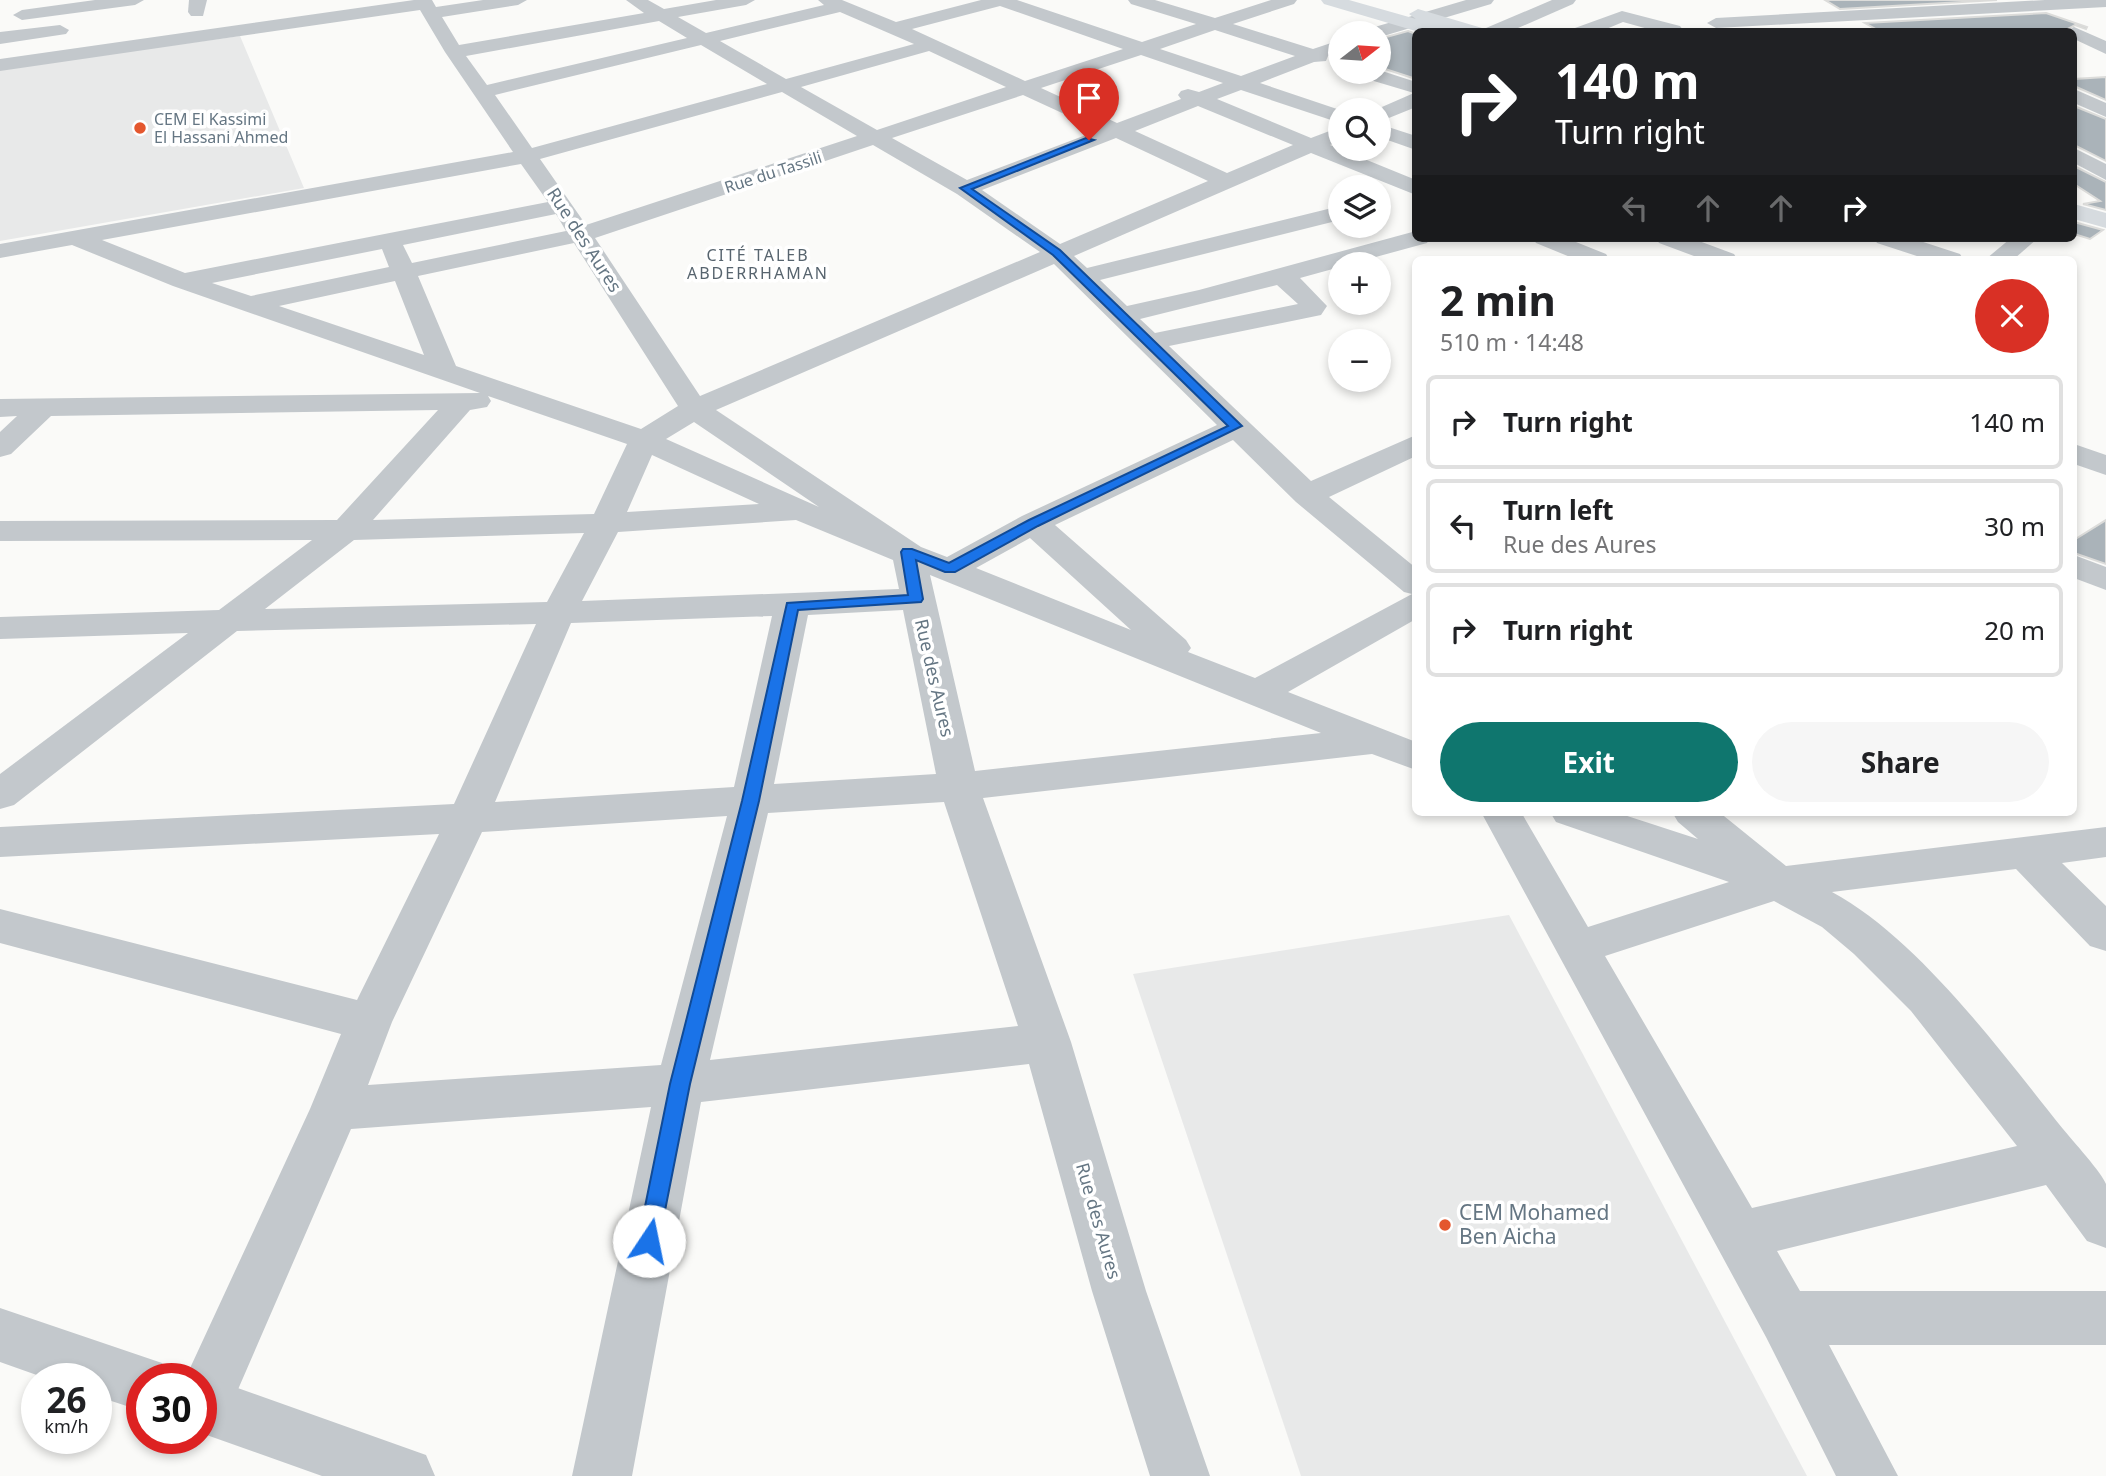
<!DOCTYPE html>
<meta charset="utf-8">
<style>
body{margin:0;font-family:"Noto Sans",sans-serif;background:#f6f6f6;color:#202124;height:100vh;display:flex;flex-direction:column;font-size:26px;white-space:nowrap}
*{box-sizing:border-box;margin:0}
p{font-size:23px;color:#757577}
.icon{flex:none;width:38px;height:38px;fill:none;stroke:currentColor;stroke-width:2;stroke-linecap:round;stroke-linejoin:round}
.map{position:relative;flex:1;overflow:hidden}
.side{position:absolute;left:1412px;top:256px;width:665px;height:560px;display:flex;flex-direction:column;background:#fff;border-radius:10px;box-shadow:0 4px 10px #0003}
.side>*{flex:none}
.guide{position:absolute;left:1412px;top:28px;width:665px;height:214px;border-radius:10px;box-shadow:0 4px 10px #0003;background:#202124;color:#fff;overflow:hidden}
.needle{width:46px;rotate:73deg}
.fabs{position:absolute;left:1328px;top:21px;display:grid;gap:14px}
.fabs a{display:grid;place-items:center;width:63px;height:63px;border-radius:50%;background:#fff;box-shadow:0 4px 10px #0003;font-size:35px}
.speed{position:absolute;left:21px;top:1363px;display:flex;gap:14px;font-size:35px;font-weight:700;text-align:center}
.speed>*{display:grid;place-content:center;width:91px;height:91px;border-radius:50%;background:#fff;box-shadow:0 4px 10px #0003;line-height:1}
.speed small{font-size:18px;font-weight:400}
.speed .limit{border:10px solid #d22;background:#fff;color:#111}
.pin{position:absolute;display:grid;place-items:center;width:60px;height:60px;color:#fff;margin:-72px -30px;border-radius:50% 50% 50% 0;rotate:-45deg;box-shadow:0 0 7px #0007}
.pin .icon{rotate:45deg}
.me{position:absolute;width:77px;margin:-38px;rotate:11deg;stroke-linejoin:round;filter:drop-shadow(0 0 5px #0008)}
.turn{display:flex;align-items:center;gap:24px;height:147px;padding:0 28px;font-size:32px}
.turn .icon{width:91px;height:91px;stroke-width:2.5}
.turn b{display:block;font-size:49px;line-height:60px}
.lanes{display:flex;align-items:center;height:66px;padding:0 28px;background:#0003;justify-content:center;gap:35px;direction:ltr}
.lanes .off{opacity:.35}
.round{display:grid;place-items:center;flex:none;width:74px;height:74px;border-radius:37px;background:#f6f6f6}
.overview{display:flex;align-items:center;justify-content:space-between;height:119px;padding:0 28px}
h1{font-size:42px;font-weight:700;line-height:52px}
.cta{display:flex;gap:14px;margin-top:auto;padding:14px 28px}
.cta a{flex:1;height:80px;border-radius:42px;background:#0f766e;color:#fff;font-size:28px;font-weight:700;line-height:80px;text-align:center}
.cta a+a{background:#f6f6f6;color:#202124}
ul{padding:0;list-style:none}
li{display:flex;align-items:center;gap:21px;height:94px;margin:0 14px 10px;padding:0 14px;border:4px solid #e0e0e0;border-radius:10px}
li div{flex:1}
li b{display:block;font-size:26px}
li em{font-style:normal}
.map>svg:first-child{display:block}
.built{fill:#e8e9e9}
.building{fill:#aab3b9;stroke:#dcdcda;stroke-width:2}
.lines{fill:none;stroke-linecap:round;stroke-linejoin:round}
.minor{fill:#c3c8cc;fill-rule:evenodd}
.tertiary{fill:#c3c8cc;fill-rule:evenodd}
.secondary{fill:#d6dbdf;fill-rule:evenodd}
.route{fill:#1a73e8;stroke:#114b97;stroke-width:2}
.poi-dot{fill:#e4572e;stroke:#fff;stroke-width:2.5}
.labels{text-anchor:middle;stroke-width:7;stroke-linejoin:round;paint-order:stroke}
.far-poi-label{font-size:16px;fill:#657683;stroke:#fff;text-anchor:start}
.far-street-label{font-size:16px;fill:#657683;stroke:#fff}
.far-neighbourhood-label{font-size:16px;letter-spacing:2px;fill:#57646e;stroke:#fff}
.street-label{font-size:18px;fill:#657683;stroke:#fff}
.near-poi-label{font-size:21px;fill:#657683;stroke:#fff;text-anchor:start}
</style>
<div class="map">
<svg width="2106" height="1476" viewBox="0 0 2106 1476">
<rect width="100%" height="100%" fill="#fafaf8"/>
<!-- built -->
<g class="built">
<path d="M 240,36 L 304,188 L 0,241 L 0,69 Z"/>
<path d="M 1509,915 L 1807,1476 L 1301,1476 L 1133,974 Z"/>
</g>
<!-- building -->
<g class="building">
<path d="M 1825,0 L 1997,0 L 1840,9 Z"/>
<path d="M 2046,13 L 2087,27 L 2086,29 L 2075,25 L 2062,32 L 1881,32 L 1865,23 Z"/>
<path d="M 1408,31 L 1416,34 L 1416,79 L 1379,67 L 1379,39 Z"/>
<path d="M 2106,77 L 2106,100 L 2074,86 L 2074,79 Z"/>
<path d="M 2074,106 L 2106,119 L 2106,161 L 2074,145 Z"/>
<path d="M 2074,166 L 2106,182 L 2106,210 L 2083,204 L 2100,201 L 2074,184 Z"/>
<path d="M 2074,222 L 2103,230 L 2090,239 L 2074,234 Z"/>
<path d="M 2106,520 L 2106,564 L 2074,553 L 2074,540 Z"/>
</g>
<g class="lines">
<!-- minor -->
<g class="minor">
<path d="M 95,0 L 144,0 L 135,5 L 22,20 L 13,15 L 22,10 Z"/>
<path d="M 189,0 L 207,0 L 203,16 L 191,16 L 188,12 Z"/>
<path d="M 414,0 L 432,0 L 436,7 L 483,0 L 527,0 L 518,5 L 442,17 L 459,45 L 644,13 L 626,0 L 648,0 L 664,9 L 716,0 L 755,0 L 746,5 L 678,17 L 706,33 L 824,5 L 818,0 L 842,0 L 896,22 L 981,0 L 1017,0 L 1142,42 L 1196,24 L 1131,4 L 1128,0 L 1155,0 L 1215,18 L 1271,0 L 1297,0 L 1294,4 L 1233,24 L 1313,49 L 1340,40 L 1340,51 L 1328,56 L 1326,61 L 1314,62 L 1260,83 L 1340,110 L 1340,123 L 1241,90 L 1217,99 L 1311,138 L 1340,127 L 1340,141 L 1330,145 L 1416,180 L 1416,195 L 1311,153 L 1074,256 L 1087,268 L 1340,206 L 1340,220 L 1100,280 L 1127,306 L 1199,290 L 1416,231 L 1416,238 L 1430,238 L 1427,243 L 1350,264 L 1340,264 L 1340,267 L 1300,278 L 1327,306 L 1321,315 L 1169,346 L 1311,481 L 1416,435 L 1416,456 L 1329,497 L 1416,568 L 1416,619 L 1288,692 L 1416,742 L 1416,770 L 1372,754 L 983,798 L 1071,1042 L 1146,1291 L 1210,1476 L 1150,1476 L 1092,1291 L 1029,1064 L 701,1102 L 632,1476 L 572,1476 L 651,1107 L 351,1129 L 223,1424 L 201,1432 L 201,1379 L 185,1379 L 310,1109 L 341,1034 L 0,943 L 0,909 L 357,1000 L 439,834 L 0,857 L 0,827 L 454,804 L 536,624 L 237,631 L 14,805 L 0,809 L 0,774 L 188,633 L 0,639 L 0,617 L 219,610 L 312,540 L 0,541 L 0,521 L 337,520 L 438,410 L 51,416 L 11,454 L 0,457 L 0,432 L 17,416 L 0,417 L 0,399 L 480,393 L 173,286 L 72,245 L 0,258 L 0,244 L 513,152 L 445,52 L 420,10 L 0,71 L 0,59 ZM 1000,6 L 1123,49 L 1025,81 L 912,29 ZM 840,12 L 914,44 L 786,79 L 720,41 ZM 659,21 L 687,38 L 487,85 L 466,56 ZM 1215,30 L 1295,56 L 1241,76 L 1160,49 ZM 701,45 L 767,84 L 532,148 L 495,95 ZM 929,51 L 1006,87 L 877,130 L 801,87 ZM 1141,55 L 1223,83 L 1199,92 L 1188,89 L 1181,91 L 1178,95 L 1181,99 L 1117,123 L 1041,88 ZM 782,92 L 857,136 L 586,225 L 540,159 ZM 1023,95 L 1099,130 L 967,180 L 892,138 ZM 1198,106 L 1293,145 L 1227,173 L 1135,131 ZM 1116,138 L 1208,181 L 1060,244 L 982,190 ZM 873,145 L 957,194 L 1040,252 L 700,396 L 595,238 ZM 521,164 L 548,202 L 185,273 L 102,240 ZM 556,214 L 566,231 L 412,263 L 403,245 ZM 574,243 L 678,406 L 641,429 L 456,366 L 418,276 ZM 382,249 L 389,267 L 251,296 L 212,283 ZM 1054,264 L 1217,425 L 1022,516 L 947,557 L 921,547 L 716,410 ZM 395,281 L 424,355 L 279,306 ZM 1277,285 L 1298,304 L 1155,333 L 1140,319 ZM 488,396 L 627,444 L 594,514 L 373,520 L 470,410 L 487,407 L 491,401 ZM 694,422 L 819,507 L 666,439 ZM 1233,440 L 1296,502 L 1404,592 L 1412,594 L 1255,678 L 1188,652 L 1191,648 L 1186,640 L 1055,525 ZM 652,455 L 759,504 L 627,512 ZM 796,520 L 893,560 L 899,589 L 582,601 L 618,532 ZM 584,533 L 547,602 L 265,609 L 354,540 ZM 1030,538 L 1131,630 L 976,568 ZM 930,575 L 1321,733 L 975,771 ZM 903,610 L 936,774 L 774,784 L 808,615 ZM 772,616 L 734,787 L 495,802 L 571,623 ZM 944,802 L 1018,1026 L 710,1060 L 768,813 ZM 727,816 L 661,1065 L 368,1085 L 392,1022 L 482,832 Z"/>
<path d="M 1466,0 L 1494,0 L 1491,4 L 1380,37 L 1379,33 L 1365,33 L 1368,29 Z"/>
<path d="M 1552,0 L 1576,0 L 1573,4 L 1509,32 L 1483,32 L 1486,28 Z"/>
<path d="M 2045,0 L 2106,0 L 2106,7 L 1716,28 L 1707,23 L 1716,18 Z"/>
<path d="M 1622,11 L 1680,26 L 1683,30 L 1659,32 L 1623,22 L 1599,32 L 1572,32 L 1575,28 Z"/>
<path d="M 60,25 L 69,30 L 66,34 L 0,44 L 0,32 Z"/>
<path d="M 2074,27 L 2106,41 L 2106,54 L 2074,39 L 2074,32 L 2065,32 Z"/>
<path d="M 1379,70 L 1416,82 L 1416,107 L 1379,122 L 1379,110 L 1375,110 L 1414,93 L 1357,76 L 1354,72 Z"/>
<path d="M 2074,89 L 2106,103 L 2106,117 L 2074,103 Z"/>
<path d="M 1379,124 L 1416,136 L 1416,150 L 1379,137 Z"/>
<path d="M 2074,148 L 2106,164 L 2106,180 L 2074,163 Z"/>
<path d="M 1533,238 L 1566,238 L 1606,254 L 1609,259 L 1575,259 L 1536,243 Z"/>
<path d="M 1656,238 L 1691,238 L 1734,254 L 1737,259 L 1702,259 L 1659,243 Z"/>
<path d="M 1874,238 L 1911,238 L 1960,254 L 1963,259 L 1926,259 L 1877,243 Z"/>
<path d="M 2011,238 L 2038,238 L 2014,259 L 1986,259 Z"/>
<path d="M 2074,444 L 2106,455 L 2106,475 L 2074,464 Z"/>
<path d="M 2074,555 L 2106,567 L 2106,590 L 2074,578 Z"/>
<path d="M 1481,812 L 1521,812 L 1588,927 L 1729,882 L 1556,822 L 1550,812 L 1615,812 L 1698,839 L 1678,822 L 1672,812 L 1719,812 L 1786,866 L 2106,827 L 2106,857 L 2062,863 L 2106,906 L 2106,951 L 2090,946 L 2016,869 L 1832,892 C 1919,939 2001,1052 2063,1129 C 2072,1140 2102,1173 2106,1184 C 2106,1195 2106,1234 2106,1248 L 2087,1241 L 2046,1185 L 1777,1251 L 1800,1291 L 2106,1291 L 2106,1345 L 1829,1345 L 1898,1476 L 1836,1476 L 1766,1337 ZM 1774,901 L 1822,927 L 1854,954 L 1911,1011 L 2017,1146 L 1752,1208 L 1605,956 Z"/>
</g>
<!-- tertiary -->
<g class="tertiary">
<path d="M 0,1308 L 162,1363 L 169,1379 L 142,1379 L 142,1411 L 96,1396 L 96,1379 L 48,1379 L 0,1362 Z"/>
<path d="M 201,1375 L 426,1455 L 435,1476 L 322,1476 L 201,1433 L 201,1379 L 192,1379 Z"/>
</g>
<!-- secondary -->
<g class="secondary">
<path d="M 1321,0 L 1349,0 L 1416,19 L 1409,14 L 1418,9 L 1482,28 L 1485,32 L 1448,29 L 1450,32 L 1419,32 L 1324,4 Z"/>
<path d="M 2074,204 L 2106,213 L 2106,228 L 2074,219 Z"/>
</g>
</g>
<!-- route -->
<path class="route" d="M 1086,138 L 1094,140 L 972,189 L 1060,250 L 1242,426 L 1038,526 L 955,572 L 945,572 L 916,560 L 923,599 L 921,602 L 798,610 L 759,801 L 690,1084 L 659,1241 L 656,1248 L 649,1251 L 641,1248 L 638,1241 L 670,1084 L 742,801 L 787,603 L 908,595 L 901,552 L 903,549 L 912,549 L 949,563 L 1029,520 L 1228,426 L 1053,255 L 960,188 Z"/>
<!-- markers -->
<g class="poi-dot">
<circle cx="140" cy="128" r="7"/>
<circle cx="1445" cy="1225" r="7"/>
</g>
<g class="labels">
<!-- far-poi labels -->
<g class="far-poi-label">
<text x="154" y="125">CEM El Kassimi<tspan x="154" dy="18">El Hassani Ahmed</tspan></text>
</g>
<!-- far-street labels -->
<g class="far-street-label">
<text transform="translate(773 172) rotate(-18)" y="6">Rue du Tassili</text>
</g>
<!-- far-neighbourhood labels -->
<g class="far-neighbourhood-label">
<text x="758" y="261">CITÉ TALEB<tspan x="758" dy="18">ABDERRHAMAN</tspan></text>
</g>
<!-- street labels -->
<g class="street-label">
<text transform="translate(584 240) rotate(57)" y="6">Rue des Aures</text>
<text transform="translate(934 678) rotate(77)" y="6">Rue des Aures</text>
<text transform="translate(1098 1221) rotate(74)" y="6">Rue des Aures</text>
</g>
<!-- near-poi labels -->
<g class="near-poi-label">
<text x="1459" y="1220">CEM Mohamed<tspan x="1459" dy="24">Ben Aicha</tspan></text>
</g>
</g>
</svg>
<div class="fabs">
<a><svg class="needle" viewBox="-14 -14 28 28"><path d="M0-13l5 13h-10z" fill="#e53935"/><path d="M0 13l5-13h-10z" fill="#757577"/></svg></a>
<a><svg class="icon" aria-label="search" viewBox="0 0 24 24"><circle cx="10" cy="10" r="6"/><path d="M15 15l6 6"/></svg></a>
<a><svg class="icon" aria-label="layers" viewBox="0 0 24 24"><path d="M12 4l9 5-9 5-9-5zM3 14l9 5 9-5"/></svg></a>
<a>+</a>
<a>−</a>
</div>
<div class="speed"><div>26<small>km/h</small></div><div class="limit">30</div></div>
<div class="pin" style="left:1089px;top:140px;background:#d93025"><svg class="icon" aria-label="arrive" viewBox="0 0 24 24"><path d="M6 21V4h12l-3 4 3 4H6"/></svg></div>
<svg class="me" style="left:649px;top:1241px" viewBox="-20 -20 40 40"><circle r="19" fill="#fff"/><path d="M0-13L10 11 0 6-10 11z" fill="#1a73e8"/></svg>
<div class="guide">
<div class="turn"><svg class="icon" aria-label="right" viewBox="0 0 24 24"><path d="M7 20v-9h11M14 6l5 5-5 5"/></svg><div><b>140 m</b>Turn right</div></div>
<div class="lanes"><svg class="icon off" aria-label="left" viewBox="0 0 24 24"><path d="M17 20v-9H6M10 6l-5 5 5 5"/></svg><svg class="icon off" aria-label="ahead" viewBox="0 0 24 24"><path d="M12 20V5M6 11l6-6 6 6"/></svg><svg class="icon off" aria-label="ahead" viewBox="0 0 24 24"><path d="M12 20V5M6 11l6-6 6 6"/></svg><svg class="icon" aria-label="right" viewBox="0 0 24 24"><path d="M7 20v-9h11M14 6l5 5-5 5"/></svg></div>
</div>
<section class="side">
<div class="overview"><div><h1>2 min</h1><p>510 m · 14:48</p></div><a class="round" style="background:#d93025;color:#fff"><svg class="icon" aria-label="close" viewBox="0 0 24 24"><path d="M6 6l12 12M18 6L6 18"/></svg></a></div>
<ul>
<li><svg class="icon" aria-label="right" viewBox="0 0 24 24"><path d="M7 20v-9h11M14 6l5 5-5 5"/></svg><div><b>Turn right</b></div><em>140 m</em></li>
<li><svg class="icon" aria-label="left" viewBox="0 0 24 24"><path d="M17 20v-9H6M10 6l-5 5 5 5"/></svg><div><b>Turn left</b><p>Rue des Aures</p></div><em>30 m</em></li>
<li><svg class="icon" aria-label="right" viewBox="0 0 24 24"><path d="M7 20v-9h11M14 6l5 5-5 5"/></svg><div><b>Turn right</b></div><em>20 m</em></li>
</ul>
<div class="cta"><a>Exit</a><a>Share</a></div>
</section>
</div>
